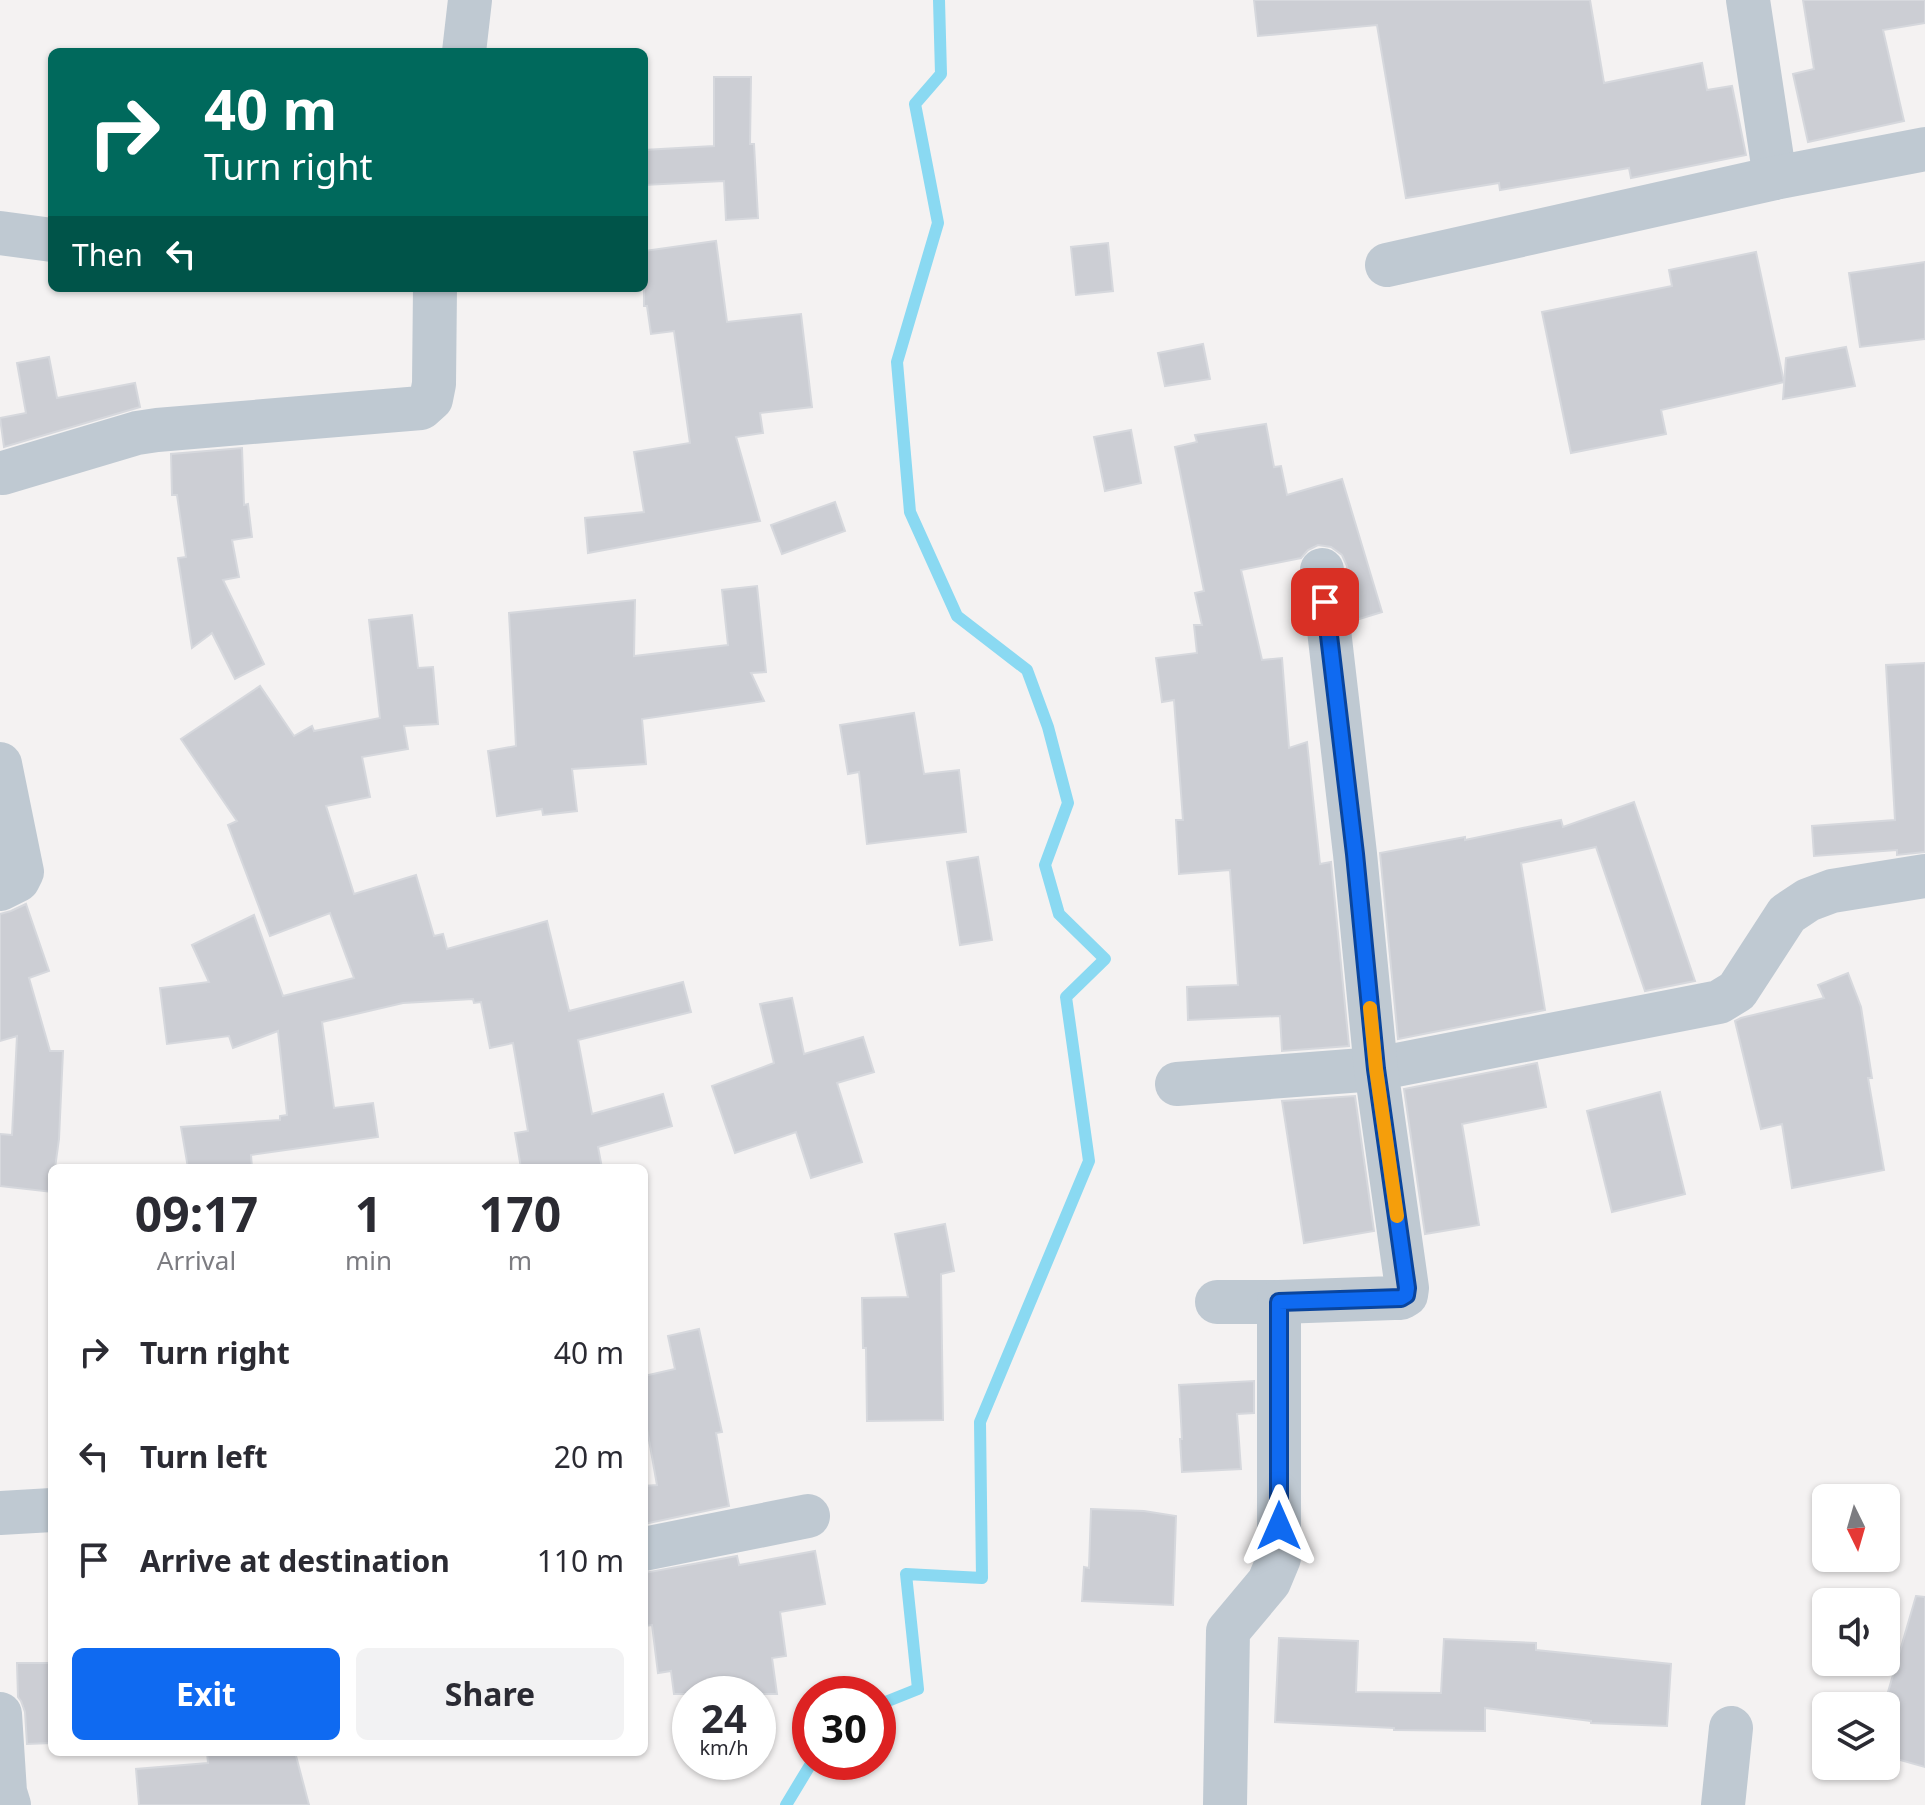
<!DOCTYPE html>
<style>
body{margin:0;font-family:"Noto Sans",sans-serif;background:#f2f2f3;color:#2b2b33;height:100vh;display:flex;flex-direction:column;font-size:30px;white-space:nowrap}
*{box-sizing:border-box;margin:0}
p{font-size:26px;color:#7c7c81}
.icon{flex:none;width:44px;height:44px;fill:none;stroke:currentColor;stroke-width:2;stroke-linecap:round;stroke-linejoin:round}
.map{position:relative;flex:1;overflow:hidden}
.panel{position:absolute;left:48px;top:1164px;width:600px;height:592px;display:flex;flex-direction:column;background:#fff;border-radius:12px;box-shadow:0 2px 6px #0004}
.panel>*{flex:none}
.guide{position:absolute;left:48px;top:48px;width:600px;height:244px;border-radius:12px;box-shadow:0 2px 6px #0004;background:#00695c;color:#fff;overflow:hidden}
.needle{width:52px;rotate:175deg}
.fabs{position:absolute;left:1812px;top:1484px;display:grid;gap:16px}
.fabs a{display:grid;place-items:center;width:88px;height:88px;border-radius:12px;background:#fff;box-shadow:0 2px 6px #0004;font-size:40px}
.speed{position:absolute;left:672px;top:1676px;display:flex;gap:16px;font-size:40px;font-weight:700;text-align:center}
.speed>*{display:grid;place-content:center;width:104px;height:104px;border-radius:50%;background:#fff;box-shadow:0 2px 6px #0004;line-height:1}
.speed small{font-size:20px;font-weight:400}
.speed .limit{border:12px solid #d22;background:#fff;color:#111}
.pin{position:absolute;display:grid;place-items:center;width:68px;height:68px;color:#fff;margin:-34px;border-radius:16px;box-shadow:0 4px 12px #0006}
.me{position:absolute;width:88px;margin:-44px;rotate:0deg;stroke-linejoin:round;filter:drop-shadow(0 0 6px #0008)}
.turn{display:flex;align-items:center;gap:28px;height:168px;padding:0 24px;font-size:36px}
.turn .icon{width:104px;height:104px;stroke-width:2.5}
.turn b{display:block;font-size:56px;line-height:68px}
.then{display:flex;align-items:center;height:76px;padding:0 24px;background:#0003;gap:16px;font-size:30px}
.eta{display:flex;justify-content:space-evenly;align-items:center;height:136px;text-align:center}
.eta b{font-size:48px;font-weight:700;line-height:56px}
.button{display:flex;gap:16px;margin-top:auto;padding:16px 24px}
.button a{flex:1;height:92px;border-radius:12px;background:#0f6af1;color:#fff;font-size:32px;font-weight:700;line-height:92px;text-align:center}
.button a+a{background:#f2f2f3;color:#2b2b33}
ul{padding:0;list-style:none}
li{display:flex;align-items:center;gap:24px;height:104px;padding:0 24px}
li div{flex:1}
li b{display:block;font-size:30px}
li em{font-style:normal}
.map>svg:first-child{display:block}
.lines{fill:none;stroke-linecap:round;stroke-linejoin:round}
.stream{stroke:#8ad9f2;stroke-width:12}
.building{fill:#ccced4;stroke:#d6d8dd;stroke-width:2}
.street{stroke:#bfc9d2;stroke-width:44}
.route-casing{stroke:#0a459d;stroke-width:20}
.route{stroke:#0f6af1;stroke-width:14}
.slow{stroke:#f59e0b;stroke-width:14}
</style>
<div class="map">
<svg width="1925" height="1805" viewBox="0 0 1925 1805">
<rect width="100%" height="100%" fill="#f4f2f2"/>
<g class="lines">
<!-- stream -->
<g class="stream">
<path d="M 878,1705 L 918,1689 L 906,1574 L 982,1578 L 980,1422 L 1089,1161 L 1066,997 L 1105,959 L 1059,914 L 1045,865 L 1068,803 L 1048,727 L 1027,670 L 957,616 L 910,512 L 897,362 L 938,223 L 915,104 L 941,74 L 939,0"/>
<path d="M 786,1805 L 812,1762"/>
</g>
</g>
<!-- building -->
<g class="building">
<path d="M 1254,0 L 1590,0 L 1604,83 L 1702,63 L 1707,90 L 1732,86 L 1746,155 L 1631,178 L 1629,168 L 1500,190 L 1499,183 L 1406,198 L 1377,25 L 1258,36 Z"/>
<path d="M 1803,0 L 1925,0 L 1925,23 L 1883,30 L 1904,121 L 1808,142 L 1793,74 L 1814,69 Z"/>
<path d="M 714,77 L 751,77 L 750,144 L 754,144 L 758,218 L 726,220 L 724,181 L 644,185 L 644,150 L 714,146 Z"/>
<path d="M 716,241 L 727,322 L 801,314 L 812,407 L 760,413 L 763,433 L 736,437 L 760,521 L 588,553 L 585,518 L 644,512 L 634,452 L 690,443 L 674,331 L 651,334 L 647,306 L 644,306 L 644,251 Z"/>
<path d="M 1108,243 L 1113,291 L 1076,295 L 1071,247 Z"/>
<path d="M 1756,252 L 1784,382 L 1661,410 L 1666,434 L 1571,453 L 1542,312 L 1672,286 L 1669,270 Z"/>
<path d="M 1925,262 L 1925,339 L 1860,347 L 1849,273 Z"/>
<path d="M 1203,344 L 1210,379 L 1165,386 L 1158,353 Z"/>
<path d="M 1846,347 L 1855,386 L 1783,399 L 1786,358 Z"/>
<path d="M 49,357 L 57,398 L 135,383 L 140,407 L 4,447 L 0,418 L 26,413 L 17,363 Z"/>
<path d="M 1266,424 L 1274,467 L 1281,466 L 1287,495 L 1342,479 L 1382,612 L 1353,621 L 1347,566 L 1342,555 L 1331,547 L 1318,545 L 1308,550 L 1301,558 L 1241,570 L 1262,660 L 1282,658 L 1289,748 L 1307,742 L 1320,864 L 1331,862 L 1349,1046 L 1282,1051 L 1280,1016 L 1188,1020 L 1187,987 L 1238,985 L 1230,870 L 1179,874 L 1176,820 L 1183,820 L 1174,700 L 1162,702 L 1156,658 L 1197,653 L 1194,625 L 1202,625 L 1195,593 L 1204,591 L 1175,447 L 1197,442 L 1195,435 Z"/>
<path d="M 1131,430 L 1141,483 L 1105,491 L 1094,437 Z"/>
<path d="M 242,448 L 244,505 L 248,504 L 252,537 L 232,540 L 239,577 L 223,580 L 264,664 L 235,679 L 212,633 L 192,648 L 178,558 L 186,557 L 177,495 L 172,495 L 171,454 Z"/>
<path d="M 835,502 L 845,531 L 782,554 L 771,525 Z"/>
<path d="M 757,586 L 766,672 L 751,673 L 764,701 L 642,719 L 646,764 L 572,769 L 577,811 L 543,815 L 542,809 L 497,816 L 488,751 L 516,746 L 509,613 L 635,600 L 634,656 L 728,645 L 722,590 Z"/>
<path d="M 412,615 L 418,668 L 433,667 L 438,724 L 404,726 L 408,749 L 362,757 L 370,797 L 326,806 L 354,894 L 416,875 L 434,936 L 443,934 L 447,949 L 547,921 L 569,1011 L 683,982 L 691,1012 L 578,1040 L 592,1114 L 663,1094 L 672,1126 L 598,1147 L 602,1168 L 521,1168 L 515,1133 L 528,1131 L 513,1043 L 490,1048 L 481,1002 L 474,1003 L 473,999 L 403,1003 L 322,1022 L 334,1108 L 373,1103 L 378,1137 L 251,1155 L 252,1168 L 188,1168 L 181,1127 L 280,1120 L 280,1116 L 287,1115 L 278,1031 L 233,1048 L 229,1036 L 167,1044 L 160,988 L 209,982 L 192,945 L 254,915 L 283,996 L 354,978 L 330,913 L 270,936 L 228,825 L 237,821 L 181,739 L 260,686 L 294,736 L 312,726 L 314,731 L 380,718 L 369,620 Z"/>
<path d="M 1925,663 L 1925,852 L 1897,855 L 1897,850 L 1814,856 L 1812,826 L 1895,820 L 1886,665 Z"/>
<path d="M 914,713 L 924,774 L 959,770 L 966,832 L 867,844 L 859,772 L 848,774 L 840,725 Z"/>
<path d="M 1634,802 L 1695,981 L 1645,991 L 1596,847 L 1521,863 L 1545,1010 L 1398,1039 L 1380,853 L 1465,837 L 1465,840 L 1561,820 L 1563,827 Z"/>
<path d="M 978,857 L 992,940 L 960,945 L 947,862 Z"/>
<path d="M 26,904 L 49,971 L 29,978 L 50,1051 L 63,1051 L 59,1139 L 55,1168 L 52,1168 L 52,1192 L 0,1186 L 0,1134 L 12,1135 L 17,1036 L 0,1041 L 0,914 L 11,911 Z"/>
<path d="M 1848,973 L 1861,1007 L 1872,1078 L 1868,1078 L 1884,1170 L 1792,1188 L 1782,1124 L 1761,1129 L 1735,1021 L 1741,1018 L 1824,998 L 1818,985 Z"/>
<path d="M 792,998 L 804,1054 L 863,1037 L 874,1072 L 837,1083 L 862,1162 L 811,1178 L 796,1132 L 735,1153 L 712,1086 L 774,1063 L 760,1004 Z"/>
<path d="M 1537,1063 L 1546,1107 L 1462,1124 L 1479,1225 L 1425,1234 L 1404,1089 Z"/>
<path d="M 1660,1092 L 1685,1194 L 1612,1212 L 1587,1111 Z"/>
<path d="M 1355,1096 L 1374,1231 L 1304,1243 L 1282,1101 Z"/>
<path d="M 945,1224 L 954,1271 L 941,1274 L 943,1420 L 867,1421 L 866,1348 L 863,1348 L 862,1298 L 908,1297 L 895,1234 Z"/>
<path d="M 699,1329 L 722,1432 L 716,1433 L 729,1506 L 644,1524 L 644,1486 L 657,1485 L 644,1412 L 644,1376 L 675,1369 L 668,1336 Z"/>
<path d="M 1254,1381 L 1254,1413 L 1237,1414 L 1241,1469 L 1182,1472 L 1180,1439 L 1182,1439 L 1179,1385 Z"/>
<path d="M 1091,1509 L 1144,1511 L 1176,1516 L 1173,1605 L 1082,1601 L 1084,1567 L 1089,1568 Z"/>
<path d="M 815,1551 L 825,1604 L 780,1612 L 786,1656 L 772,1658 L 777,1694 L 674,1694 L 671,1671 L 658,1673 L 652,1625 L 644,1626 L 644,1573 L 737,1556 L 739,1565 Z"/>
<path d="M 1916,1596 L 1925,1597 L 1925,1767 L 1886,1756 L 1886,1699 Z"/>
<path d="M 1279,1638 L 1358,1641 L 1356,1692 L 1441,1693 L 1444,1639 L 1536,1643 L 1536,1650 L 1671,1664 L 1667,1726 L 1591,1723 L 1591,1721 L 1485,1708 L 1485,1731 L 1394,1730 L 1394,1728 L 1275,1722 Z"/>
<path d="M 17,1663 L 52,1663 L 52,1743 L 27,1744 L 25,1712 L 21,1701 L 18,1697 Z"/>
<path d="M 207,1752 L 295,1752 L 309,1805 L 139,1805 L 136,1769 L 208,1763 Z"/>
</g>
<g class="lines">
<!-- street -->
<g class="street">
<path d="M 1748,0 L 1775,178"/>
<path d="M 464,52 L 470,0"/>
<path d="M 0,233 L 52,240"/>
<path d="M 1387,265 L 1775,178 L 1925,149"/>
<path d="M 3,473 L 137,433 L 157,430 L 421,408 L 431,399 L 434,384 L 435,288"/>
<path d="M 0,764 L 22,872 L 18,880 L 0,889"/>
<path d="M 1177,1084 L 1376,1069 L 1719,1002 L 1737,991 L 1787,914 L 1808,900 L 1832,891 L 1925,876"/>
<path d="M 1217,1302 L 1279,1302 L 1394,1298 L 1401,1298 L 1406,1295 L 1407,1288 L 1376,1069 L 1355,854 L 1322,570"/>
<path d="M 0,1513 L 52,1510"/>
<path d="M 644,1549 L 808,1516"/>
<path d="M 0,1714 L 5,1792 L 9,1805"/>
<path d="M 1225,1805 L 1228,1631 L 1269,1582 L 1279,1558 L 1279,1302"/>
<path d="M 1723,1805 L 1731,1728"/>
</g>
</g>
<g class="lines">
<!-- route casing -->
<g class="route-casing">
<path id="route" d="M 1279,1526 L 1279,1302 L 1401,1298 L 1406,1295 L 1407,1288 L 1376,1069 L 1355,854 L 1325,602"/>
</g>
<!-- route -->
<use href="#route" class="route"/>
<!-- slow -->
<path class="slow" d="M 1370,1008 L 1376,1069 L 1397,1216"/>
</g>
</svg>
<div class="fabs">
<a><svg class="needle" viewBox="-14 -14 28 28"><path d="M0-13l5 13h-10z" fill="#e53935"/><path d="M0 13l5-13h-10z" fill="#7c7c81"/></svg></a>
<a><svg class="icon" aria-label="sound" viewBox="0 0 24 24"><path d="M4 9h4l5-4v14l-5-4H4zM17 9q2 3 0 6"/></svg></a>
<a><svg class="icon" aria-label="layers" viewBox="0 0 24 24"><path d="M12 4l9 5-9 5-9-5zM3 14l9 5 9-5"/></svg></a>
</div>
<div class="speed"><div>24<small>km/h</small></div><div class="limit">30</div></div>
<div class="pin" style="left:1325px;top:602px;background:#d93025"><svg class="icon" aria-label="arrive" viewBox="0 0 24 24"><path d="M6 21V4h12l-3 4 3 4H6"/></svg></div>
<svg class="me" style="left:1279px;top:1526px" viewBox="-20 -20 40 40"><path d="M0-17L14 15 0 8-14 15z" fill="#0f6af1" stroke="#fff" stroke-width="4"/></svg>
<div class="guide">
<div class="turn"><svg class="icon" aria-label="right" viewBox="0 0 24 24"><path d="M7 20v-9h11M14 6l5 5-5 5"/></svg><div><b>40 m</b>Turn right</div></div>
<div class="then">Then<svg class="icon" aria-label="left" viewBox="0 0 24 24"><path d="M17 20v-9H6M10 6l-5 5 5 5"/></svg></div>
</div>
<section class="panel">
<div class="eta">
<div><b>09:17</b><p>Arrival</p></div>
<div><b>1</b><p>min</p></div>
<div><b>170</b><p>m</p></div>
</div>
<ul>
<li><svg class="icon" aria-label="right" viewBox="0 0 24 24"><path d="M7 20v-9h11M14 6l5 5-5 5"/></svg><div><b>Turn right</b></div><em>40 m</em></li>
<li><svg class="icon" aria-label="left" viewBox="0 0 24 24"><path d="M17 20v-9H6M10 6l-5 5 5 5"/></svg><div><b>Turn left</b></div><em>20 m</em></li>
<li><svg class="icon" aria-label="arrive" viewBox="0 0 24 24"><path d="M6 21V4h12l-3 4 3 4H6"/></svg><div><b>Arrive at destination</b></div><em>110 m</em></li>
</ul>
<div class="button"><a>Exit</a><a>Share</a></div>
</section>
</div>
